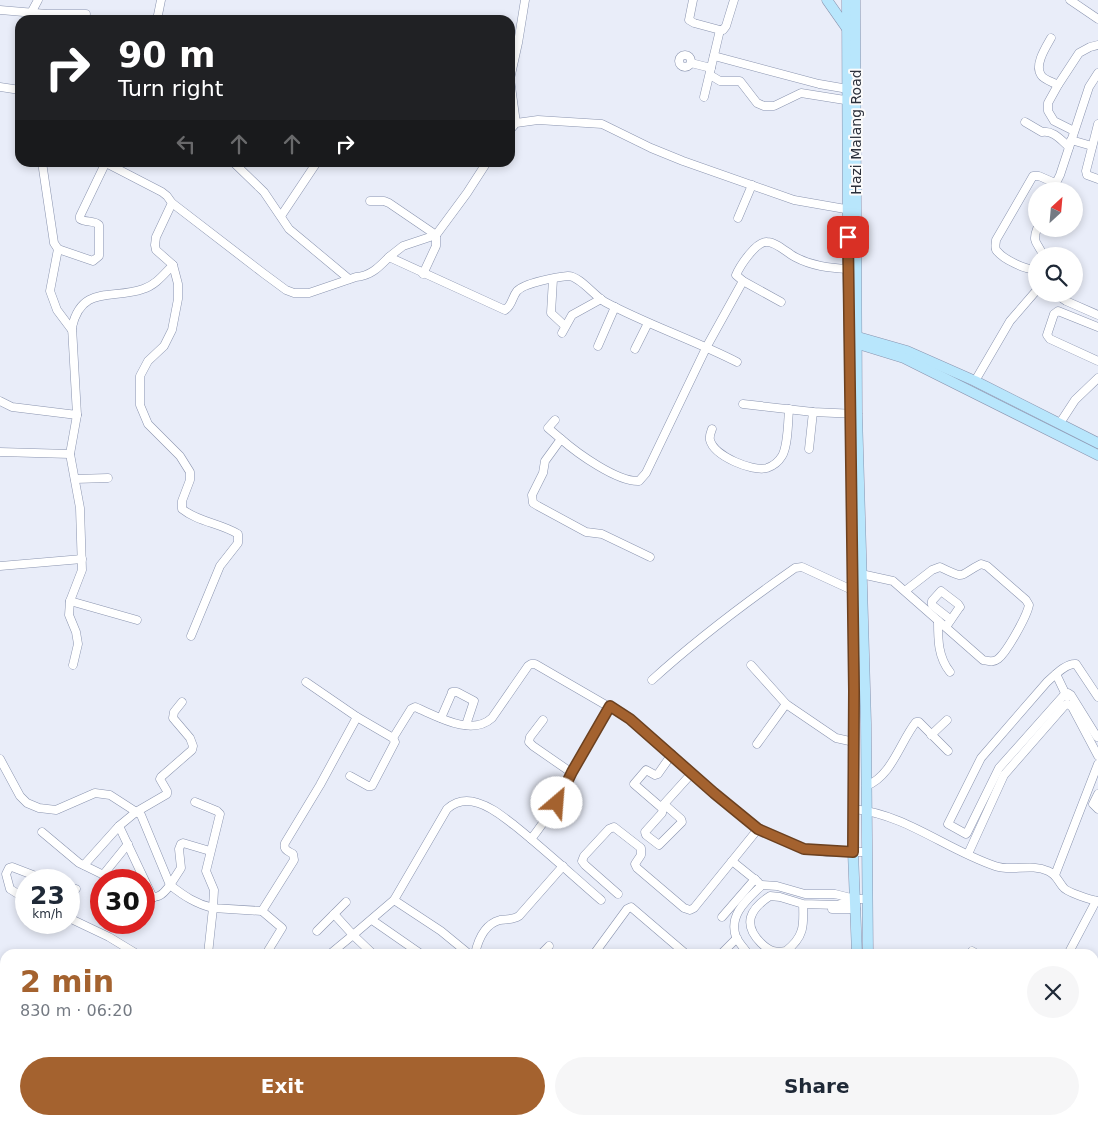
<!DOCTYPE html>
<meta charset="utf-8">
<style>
body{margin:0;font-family:"DejaVu Sans",sans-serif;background:#f6f6f7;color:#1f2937;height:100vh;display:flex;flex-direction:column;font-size:19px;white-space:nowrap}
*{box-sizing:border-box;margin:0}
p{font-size:16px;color:#747a83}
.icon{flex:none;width:28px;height:28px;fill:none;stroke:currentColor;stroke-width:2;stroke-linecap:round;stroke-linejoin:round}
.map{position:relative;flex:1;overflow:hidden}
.panel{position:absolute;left:0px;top:949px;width:1099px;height:176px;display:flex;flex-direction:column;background:#fff;border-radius:15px 15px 0 0;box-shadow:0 2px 8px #0003}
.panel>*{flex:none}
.guide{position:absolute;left:15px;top:15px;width:500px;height:152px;border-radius:15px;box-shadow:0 2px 8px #0003;background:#202124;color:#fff;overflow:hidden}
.needle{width:32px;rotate:26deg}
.tools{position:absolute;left:1028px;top:182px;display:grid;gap:10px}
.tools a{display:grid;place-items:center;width:55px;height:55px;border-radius:50%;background:#fff;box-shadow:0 2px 8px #0003;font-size:25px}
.speed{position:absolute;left:15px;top:869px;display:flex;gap:10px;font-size:25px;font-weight:700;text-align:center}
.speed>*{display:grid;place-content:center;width:65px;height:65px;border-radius:50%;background:#fff;box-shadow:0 2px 8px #0003;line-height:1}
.speed small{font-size:12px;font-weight:400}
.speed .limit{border:8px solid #d22;background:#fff;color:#111}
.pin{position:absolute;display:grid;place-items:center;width:42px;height:42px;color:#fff;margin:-21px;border-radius:10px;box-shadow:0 2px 8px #0006}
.me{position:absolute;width:55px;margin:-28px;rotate:27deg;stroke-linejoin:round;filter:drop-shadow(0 0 4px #0008)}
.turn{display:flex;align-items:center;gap:18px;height:105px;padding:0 20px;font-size:22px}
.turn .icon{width:65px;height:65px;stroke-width:2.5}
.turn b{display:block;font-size:35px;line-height:42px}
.lanes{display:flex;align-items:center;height:48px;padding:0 20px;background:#0003;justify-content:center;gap:25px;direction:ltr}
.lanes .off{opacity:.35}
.round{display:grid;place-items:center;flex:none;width:52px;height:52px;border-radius:26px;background:#f6f6f7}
.overview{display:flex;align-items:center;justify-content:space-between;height:85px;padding:0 20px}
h1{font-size:30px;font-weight:700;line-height:38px;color:#a4622f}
.cta{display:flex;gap:10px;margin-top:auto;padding:10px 20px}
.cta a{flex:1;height:58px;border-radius:30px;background:#a4622f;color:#fff;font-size:20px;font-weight:700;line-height:58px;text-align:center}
.cta a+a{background:#f6f6f7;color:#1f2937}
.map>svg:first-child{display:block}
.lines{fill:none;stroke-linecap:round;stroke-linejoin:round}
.street-casing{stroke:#8a94af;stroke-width:9}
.secondary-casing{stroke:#8a94af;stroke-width:11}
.street{stroke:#fff;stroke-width:8}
.secondary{stroke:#b8e6fc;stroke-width:10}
.route-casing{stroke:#6b401f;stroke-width:12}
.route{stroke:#a4622f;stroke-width:9}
.labels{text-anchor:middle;stroke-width:4;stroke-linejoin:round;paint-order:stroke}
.street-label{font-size:14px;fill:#2b303b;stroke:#fbfbfb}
</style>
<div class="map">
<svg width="1098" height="1124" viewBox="0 0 1098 1124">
<rect width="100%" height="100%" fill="#e9edf9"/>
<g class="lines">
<!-- street casing -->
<g class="street-casing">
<g id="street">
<path d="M 693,0 L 689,20 L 694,23 L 720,30 L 723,30 L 726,26 L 734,0"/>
<path d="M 1070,0 L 1098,19"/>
<path d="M 0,10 L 47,14 L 86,14"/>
<path d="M 31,13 L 38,0"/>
<path d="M 157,20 L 161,0"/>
<path d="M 1051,38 C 1046,47 1034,65 1041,75 C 1044,80 1053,82 1058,85"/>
<circle cx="685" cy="61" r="6"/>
<path d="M 714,56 L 819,84 L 848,89"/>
<path d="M 691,63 L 711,68"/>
<path d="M 710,75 L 720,81 L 740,81 L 757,103 L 764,106 L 774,106 L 801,93 L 851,101"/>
<path d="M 0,87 L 20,90"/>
<path d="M 704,97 L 720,30"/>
<path d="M 1025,122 L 1042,132 C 1053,130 1061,140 1069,147"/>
<path d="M 516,123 L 510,79 L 518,43 L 525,0"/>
<path d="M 1098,124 L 1086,171 L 1087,175 L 1098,179"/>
<path d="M 510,130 L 516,123 L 538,120 L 602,124 L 651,148 L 683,161 L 794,200 L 851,210"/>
<path d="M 1074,131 L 1054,121 L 1048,111 L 1048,103 L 1058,85 L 1079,53 L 1090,47 L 1098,45"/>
<path d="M 1071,140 L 1092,146"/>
<path d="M 42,162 L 54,243 L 58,249 L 93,261 L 99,256 L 99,225 C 94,220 86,223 80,219 L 80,216 L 105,164"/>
<path d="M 104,162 L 162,192 L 167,196 L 172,203 L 156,237 L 155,245 L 156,250 L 173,265 L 178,284 L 178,299 L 172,330 L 164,346 L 148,361 L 140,376 L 140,405 L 148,424 L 180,456 L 190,472 L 190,480 L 182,501 L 182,509 C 198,522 220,523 238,534 L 238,543 L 220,566 L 191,636"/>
<path d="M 233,162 L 264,192 L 289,229 L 349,279"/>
<path d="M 1052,191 L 1060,175 L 1089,87 L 1098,73"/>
<path d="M 370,201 L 384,201 L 389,203 L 436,235 L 436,246 L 423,274"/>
<path d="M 172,203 L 263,273 L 286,290 L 294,293 L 309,293 L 356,277 C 371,276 379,267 389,257 L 505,310 C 512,306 512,297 517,291 C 524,283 557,277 568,276 C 580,276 594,296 605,302 C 648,325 694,340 737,362"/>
<path d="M 281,216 L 317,162"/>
<path d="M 738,218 L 752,185"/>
<path d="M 1037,229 C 1031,244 1040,244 1043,256"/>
<path d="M 58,249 L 50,291 L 57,310 L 72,330"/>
<path d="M 389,257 L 403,246 L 436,235 L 467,193 L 487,162"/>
<path d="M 1036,269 C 1027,271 1003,259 997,251 C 994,248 996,243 996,240 L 1033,176 L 1039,176 L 1055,183"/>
<path d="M 553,279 L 551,313 L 565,326"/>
<path d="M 1056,294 L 1066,301 L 1098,315"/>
<path d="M 781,302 L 743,281 L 736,275 C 740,266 756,241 767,242 C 776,242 786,252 795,257 C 812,266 829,268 848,269"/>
<path d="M 1098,327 L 1058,311 L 1054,314 L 1047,335 L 1050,339 L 1098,361"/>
<path d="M 562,333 L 572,315 L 601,299"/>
<path d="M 598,346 L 615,307"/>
<path d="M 635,349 L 648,323"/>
<path d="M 975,381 L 1010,321 L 1036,291"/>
<path d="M 0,401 L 12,407 L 77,415 L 72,327 C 82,284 113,300 143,289 C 156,285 164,274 173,265"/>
<path d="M 743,404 L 813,412 L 857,414"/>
<path d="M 555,420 L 548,428 L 561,439"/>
<path d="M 1060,423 L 1075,400 L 1098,378"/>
<path d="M 712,429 C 711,432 709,436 710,440 C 714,456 752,472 767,468 C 773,466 779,461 782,456 C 788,446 788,422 789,409"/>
<path d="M 809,449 L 813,412"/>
<path d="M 0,452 L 70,454"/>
<path d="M 75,479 L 108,478"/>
<path d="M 650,557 L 602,534 L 586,532 L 538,506 L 533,503 L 532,495 L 543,473 L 545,461 L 561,439 C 577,453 617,482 639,481 L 646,473 L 707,346 L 743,281"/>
<path d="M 0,566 L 82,559"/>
<path d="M 861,574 L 893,581 L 983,660 C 988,661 993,663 998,659 C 1007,652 1027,616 1029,605 L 1026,600 L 987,566 L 981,564 C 957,576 967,580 940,567 L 932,570 L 905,591"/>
<path d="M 70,601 L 137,620"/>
<path d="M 938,621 C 938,640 938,657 950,672"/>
<path d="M 946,627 L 959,608 L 960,607 L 958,604 L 941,591 L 932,601 L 932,605 L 951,620"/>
<path d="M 73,665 L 78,644 L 76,632 L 69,615 L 70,601 L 82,570 L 80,508 L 70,454 L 77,415"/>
<path d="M 751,665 L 786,704 L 836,738 L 854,742"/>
<path d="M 1056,674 L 1067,697"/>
<path d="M 652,680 C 697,639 745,603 795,568 L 802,567 L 852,590 L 856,590"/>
<path d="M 441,718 L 451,695 L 452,692 L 457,692 L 474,701 L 466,725"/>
<path d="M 543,720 L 530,737 L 529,742 L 533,746 L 572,773"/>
<path d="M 931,735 L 947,720"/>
<path d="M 1097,737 L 1071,695 L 1068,693 L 1065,694 L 999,768 L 967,833 L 966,834 L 948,824 L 981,758 L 1047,682 C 1055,675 1066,663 1076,664 L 1098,697"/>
<path d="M 393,738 L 411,709 L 415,707 C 437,716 471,737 492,718 L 528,666 L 531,664 L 535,664 L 630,719 L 714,793 L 758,829 L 804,849 L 827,852 L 866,852"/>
<path d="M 757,744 L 786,704"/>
<path d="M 0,759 L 20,796 L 27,803 L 39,808 L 56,810 L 95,793 L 110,795 L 141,815 L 170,885 L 181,868 L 179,849 L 181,844 L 183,843 L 210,851"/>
<path d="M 350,776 L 368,786 L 372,786 L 395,742 L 393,738 L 357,717"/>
<path d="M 866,786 C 892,776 900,742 916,722 L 919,722 L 948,751"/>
<path d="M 1098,794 L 1093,804 L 1098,809"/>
<path d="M 195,802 L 217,811 L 220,814 L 206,871 L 214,890 L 213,908 L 262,911 L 282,928 L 266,954"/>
<path d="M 664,804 L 681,819 L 682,822 L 659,845 L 646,835 L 645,832 L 662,813 L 664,804 L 692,773"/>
<path d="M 663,809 L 634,784 L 646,770 L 655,775 L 658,774 L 672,754"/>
<path d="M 854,809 C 907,815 945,849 995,866 C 1011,872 1031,863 1048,871 C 1056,874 1058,881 1063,887 C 1066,892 1091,900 1098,901"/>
<path d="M 119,826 L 153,898"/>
<path d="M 42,832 L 79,863 L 114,880"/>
<path d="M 531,839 C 548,818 559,797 571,773 C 583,750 598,729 610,707"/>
<path d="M 968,854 L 1004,775 L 1065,705 L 1068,704 L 1072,707 L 1098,756"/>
<path d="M 732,861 L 758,882"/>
<path d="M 84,865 L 119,826 L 136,812 L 167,794 L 167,791 L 160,779 L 161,777 L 192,750 L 193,746 L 190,738 L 173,718 L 174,712 L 182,702"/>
<path d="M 103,875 L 128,844"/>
<path d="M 1055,875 L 1098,764"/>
<path d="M 69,887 L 76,889"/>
<path d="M 144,894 C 157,900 162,896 170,885 C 184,896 196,904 213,908 L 208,954"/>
<path d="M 618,894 L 585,865 L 582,861 L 584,856 L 609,829 L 614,827 L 641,848 L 641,855 L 635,864 L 637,868 L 684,908 L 690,910 L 694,908 L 758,829"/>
<path d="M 26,899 L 10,889 L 6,874 L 9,868 L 12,867 L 46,880"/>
<path d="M 803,904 C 804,926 804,937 786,951 C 775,953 769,951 761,943 C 742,924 750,909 770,896 L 780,897 L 803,904 L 837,905 L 856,899 L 867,899"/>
<path d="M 832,909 L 856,909"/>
<path d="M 262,911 L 294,860 L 293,854 C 288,851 283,850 285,843 L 320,785 L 357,717 L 306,682"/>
<path d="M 722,917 L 755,879"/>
<path d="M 69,918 L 109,937 L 137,954"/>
<path d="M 372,920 L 421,954"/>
<path d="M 317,931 L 346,902"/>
<path d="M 972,951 L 977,954"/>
<path d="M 330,954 L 353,935 L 334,914"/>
<path d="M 373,954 L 353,935 L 394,900"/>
<path d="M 469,954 L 441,931 L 394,900 L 447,809 C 456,801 466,799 478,803 C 492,807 503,817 514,825 C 544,849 572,875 601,900"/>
<path d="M 475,954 C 478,940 485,924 500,920 C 507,919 513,920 519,916 L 563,866"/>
<path d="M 541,954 L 549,946"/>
<path d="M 594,954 L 627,909 L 631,907 L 686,954"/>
<path d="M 721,954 L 737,938"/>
<path d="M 748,954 C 744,948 739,943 736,937 C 728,914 748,899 762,885 L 777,886 L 805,894 L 835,894 L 855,899"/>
<path d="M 1068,954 L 1096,901"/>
<path d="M 0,995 L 5,996"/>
<path d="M 0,1079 L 5,1082"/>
<path d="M 1094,1083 L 1098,1085"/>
<path d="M 0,1106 L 5,1105"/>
<path d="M 195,1120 L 204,1124"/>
<path d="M 251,1120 L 260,1124"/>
<path d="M 383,1120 L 386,1124"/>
<path d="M 442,1120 L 447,1124"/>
<path d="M 963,1120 L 971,1124"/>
<path d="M 1053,1122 L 1054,1120"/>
<path d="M 163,1124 L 165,1120"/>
<path d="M 401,1124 L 405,1120"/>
<path d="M 631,1124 L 634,1120"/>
<path d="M 981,1124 L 983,1120"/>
</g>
</g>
<!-- secondary casing -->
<g class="secondary-casing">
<g id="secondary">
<path d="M 827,0 L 848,30"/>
<path d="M 847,0 L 848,269 L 850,369"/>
<path d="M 855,0 L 857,414 L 866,723 L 868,954"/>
<path d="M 851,335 L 907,351 L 975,381 L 1098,443"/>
<path d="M 852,342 L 904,358 L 1098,455"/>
<path d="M 851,418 L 854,691 L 853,852 L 857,954"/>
<path d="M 857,1120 L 857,1124"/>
<path d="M 867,1124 L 867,1120"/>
</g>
</g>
<!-- street -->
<use href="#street" class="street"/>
<!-- secondary -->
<use href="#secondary" class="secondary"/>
</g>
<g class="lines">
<!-- route casing -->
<g class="route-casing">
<path id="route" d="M 557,803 L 572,772 L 610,706 L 630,719 L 714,793 L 758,829 L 804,849 L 853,852 L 854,691 L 848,237"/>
</g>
<!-- route -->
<use href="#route" class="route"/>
</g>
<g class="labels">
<!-- street labels -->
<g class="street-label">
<text transform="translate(856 132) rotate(-90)" y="5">Hazi Malang Road</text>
</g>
</g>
</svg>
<div class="tools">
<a><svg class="needle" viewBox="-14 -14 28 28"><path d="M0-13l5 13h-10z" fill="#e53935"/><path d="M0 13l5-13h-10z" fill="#747a83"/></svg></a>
<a><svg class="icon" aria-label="search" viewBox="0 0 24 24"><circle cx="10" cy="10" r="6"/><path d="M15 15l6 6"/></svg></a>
</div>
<div class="speed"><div>23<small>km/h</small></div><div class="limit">30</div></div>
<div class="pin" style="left:848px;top:237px;background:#d93025"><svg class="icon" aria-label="arrive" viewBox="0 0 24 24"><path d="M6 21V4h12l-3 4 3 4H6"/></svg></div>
<svg class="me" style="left:557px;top:803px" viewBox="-20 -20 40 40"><circle r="19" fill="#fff"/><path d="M0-13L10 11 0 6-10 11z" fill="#a4622f"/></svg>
<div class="guide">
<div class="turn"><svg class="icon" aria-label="right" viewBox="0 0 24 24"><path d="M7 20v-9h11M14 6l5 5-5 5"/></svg><div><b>90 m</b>Turn right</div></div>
<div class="lanes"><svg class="icon off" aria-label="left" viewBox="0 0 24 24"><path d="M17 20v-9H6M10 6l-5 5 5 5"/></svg><svg class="icon off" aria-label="ahead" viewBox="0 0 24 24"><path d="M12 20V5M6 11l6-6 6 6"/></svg><svg class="icon off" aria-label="ahead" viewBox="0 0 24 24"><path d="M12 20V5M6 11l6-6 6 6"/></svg><svg class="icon" aria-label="right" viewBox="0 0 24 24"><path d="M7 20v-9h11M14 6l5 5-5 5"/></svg></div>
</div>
<section class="panel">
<div class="overview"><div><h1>2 min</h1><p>830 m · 06:20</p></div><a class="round"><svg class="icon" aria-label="close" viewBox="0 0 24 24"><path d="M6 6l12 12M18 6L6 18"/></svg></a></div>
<div class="cta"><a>Exit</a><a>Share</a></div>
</section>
</div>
